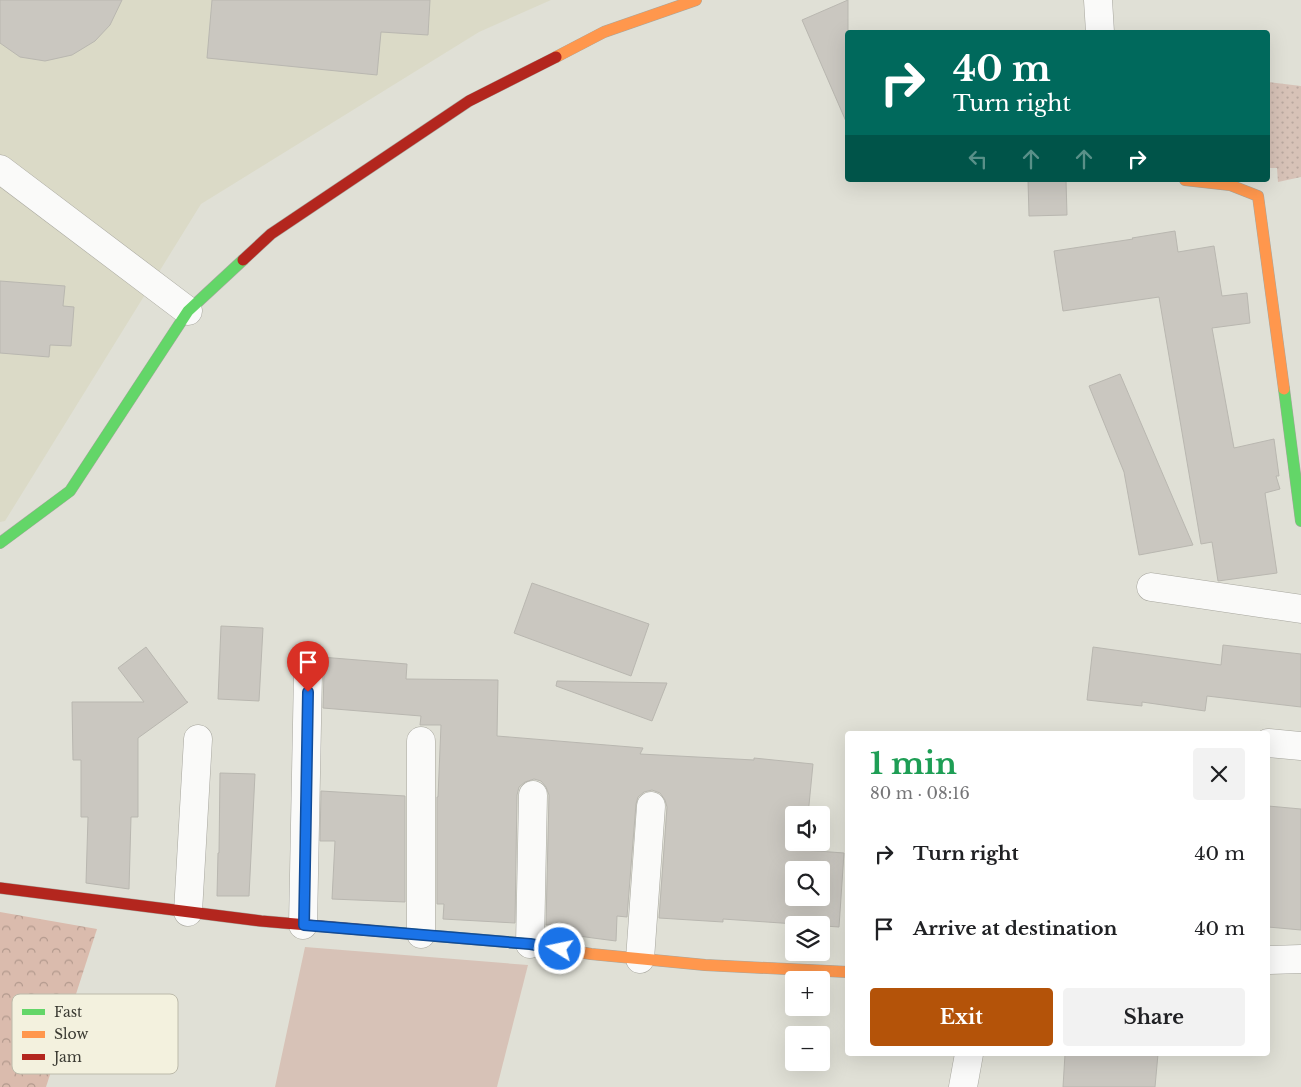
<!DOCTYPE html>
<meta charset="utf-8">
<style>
body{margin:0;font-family:"Libre Baskerville",serif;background:#f2f2f2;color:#202124;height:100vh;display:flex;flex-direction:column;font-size:19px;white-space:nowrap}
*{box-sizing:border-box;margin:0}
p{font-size:16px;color:#757577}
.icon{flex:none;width:28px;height:28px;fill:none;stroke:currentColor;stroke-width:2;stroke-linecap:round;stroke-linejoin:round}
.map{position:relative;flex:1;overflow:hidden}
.sheet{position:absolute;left:845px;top:731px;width:425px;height:325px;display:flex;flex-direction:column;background:#fff;border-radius:5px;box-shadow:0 5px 20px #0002}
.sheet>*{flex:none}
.hud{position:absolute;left:845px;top:30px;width:425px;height:152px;border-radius:5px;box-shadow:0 5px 20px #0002;background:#00695c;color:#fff;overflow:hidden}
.controls{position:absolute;left:785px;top:806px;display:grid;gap:10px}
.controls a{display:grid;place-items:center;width:45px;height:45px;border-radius:5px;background:#fff;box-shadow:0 5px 20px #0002;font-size:25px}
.pin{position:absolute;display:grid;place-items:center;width:42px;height:42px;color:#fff;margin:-51px -21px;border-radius:50% 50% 50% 0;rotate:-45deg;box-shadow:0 0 5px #0007}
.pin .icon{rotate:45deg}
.me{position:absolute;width:55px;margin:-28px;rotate:280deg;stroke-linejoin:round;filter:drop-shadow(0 0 4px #0008)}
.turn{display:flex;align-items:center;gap:18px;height:105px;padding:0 25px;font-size:22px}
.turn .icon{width:65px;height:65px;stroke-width:2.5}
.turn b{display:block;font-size:35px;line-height:42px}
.lanes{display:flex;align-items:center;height:48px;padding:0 25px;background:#0003;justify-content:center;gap:25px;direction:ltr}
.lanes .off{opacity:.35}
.round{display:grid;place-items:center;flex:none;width:52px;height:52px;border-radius:5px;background:#f2f2f2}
.head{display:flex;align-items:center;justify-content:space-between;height:85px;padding:0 25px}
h1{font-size:30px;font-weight:800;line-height:38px;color:#1e9e55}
.button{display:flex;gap:10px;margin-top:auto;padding:10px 25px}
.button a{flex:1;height:58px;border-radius:5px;background:#b45309;color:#fff;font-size:20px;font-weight:800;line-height:58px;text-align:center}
.button a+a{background:#f2f2f2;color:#202124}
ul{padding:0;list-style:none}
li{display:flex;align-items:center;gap:15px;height:75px;padding:0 25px}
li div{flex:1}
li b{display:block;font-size:19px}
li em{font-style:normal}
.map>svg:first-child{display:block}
.built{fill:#dbdac7}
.grass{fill:#d7c2b7}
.forest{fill:url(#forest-crowns)}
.park{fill:url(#park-dots)}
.building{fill:#cac7c0;stroke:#b9b7b0;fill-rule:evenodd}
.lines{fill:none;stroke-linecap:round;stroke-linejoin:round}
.street-casing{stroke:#a7a69e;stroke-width:29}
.fast-casing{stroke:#a7a69e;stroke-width:12}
.slow-casing{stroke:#a7a69e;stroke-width:12}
.jam-casing{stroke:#a7a69e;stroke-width:12}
.street{stroke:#fafaf9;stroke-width:28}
.fast{stroke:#63d668;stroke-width:11}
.slow{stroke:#ff974d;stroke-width:11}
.jam{stroke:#b3261e;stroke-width:11}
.route-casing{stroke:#114b97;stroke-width:12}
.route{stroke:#1a73e8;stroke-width:9}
.key{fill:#f3f1de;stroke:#bcbaaa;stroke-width:1}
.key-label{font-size:14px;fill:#3a3a32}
</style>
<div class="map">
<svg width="1301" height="1087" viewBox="0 0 1301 1087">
<defs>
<pattern id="forest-crowns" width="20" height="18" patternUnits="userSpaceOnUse" patternTransform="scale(1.25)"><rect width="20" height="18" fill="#dabbad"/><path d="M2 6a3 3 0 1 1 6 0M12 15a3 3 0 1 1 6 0" fill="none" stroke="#b2998d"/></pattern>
<pattern id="park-dots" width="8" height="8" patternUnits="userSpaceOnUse" patternTransform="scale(1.25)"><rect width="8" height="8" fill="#d7c2b7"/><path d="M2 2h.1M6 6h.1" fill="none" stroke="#b9a79e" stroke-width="1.8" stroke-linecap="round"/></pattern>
</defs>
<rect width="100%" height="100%" fill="#e0e0d6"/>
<!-- built -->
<path class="built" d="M 0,0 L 551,0 L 479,32 L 201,204 L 5,521 L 0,522 Z"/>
<!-- grass -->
<path class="grass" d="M 305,947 L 528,965 L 497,1087 L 275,1087 Z"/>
<!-- forest -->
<path class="forest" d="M 0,912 L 97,929 L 46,1087 L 0,1087 Z"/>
<!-- park -->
<path class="park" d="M 1268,82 L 1301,86 L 1301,177 L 1278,182 L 1277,168 L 1268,168 Z"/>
<!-- building -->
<g class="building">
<path d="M 0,0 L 122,0 L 110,25 L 95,41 L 72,55 L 45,61 L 20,57 L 0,43 Z"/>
<path d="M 212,0 L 430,0 L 428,35 L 381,32 L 377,75 L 207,58 Z"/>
<path d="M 848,0 L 848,126 L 802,20 Z"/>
<path d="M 1028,180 L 1066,180 L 1067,215 L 1029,216 Z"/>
<path d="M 1175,231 L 1178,252 L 1214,246 L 1222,296 L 1247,293 L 1250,323 L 1212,328 L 1234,448 L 1274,439 L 1279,476 L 1276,476 L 1280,489 L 1265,493 L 1277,573 L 1218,581 L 1212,542 L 1201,544 L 1159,297 L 1063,311 L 1054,251 L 1133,239 L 1132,238 Z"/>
<path d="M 0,281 L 65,286 L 63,306 L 74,307 L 71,346 L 50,345 L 49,357 L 0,353 Z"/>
<path d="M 1120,374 L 1193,545 L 1139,555 L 1124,472 L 1089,386 Z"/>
<path d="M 532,583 L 649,624 L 631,676 L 514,633 Z"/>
<path d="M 221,626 L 263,628 L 259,701 L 218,699 Z"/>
<path d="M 1223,645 L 1301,654 L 1301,707 L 1207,696 L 1205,711 L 1142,702 L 1142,706 L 1087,700 L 1093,647 L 1221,665 Z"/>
<path d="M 146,647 L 187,702 L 188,702 L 138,738 L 138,817 L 131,817 L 129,889 L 86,883 L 88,817 L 81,817 L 81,760 L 73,760 L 72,702 L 144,702 L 118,668 Z"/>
<path d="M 321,657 L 407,664 L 406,679 L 498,680 L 497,736 L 643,748 L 640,754 L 754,760 L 754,758 L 813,764 L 808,815 L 794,815 L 794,842 L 805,842 L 804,850 L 844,853 L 839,927 L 723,919 L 723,922 L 659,918 L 667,807 L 665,800 L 660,793 L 652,790 L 644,792 L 638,797 L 636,804 L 627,917 L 617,916 L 616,941 L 593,938 L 551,932 L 551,925 L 546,925 L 549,795 L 546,787 L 541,781 L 534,779 L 525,782 L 519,787 L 517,795 L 515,923 L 443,919 L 444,904 L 437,904 L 437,797 L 438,797 L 441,725 L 420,725 L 421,716 L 323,708 L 324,673 L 320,664 ZM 794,870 L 821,870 L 821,898 L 794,898 Z"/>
<path d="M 557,681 L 667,683 L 652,721 L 556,686 Z"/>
<path d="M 220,773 L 255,774 L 249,896 L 217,896 L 218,853 L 219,853 Z"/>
<path d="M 321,791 L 405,796 L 405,902 L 332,899 L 335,841 L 320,841 Z"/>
<path d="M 1268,806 L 1301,809 L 1301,930 L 1268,927 Z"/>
<path d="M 1065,1054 L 1158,1054 L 1155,1087 L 1063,1087 Z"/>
</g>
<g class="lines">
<!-- street casing -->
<g class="street-casing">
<g id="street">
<path d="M 1098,0 L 1100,32"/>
<path d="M 0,169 L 188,311"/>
<path d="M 1151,587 L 1301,609"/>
<path d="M 421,741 L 421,934"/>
<path d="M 1268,743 L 1301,746"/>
<path d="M 188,912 L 198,739"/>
<path d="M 303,925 L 308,673"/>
<path d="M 530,944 L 533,795"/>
<path d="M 640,959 L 651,806"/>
<path d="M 1268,960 L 1301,959"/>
<path d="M 963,1087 L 969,1054"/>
</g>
</g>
<!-- fast casing -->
<g class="fast-casing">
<g id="fast">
<path d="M 1284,389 L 1301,521"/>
<path d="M 0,543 L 70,491 L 188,311 L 243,260"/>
<path d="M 377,931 L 530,944 L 573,951"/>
</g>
</g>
<!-- slow casing -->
<g class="slow-casing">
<g id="slow">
<path d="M 556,57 L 604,32 L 696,0"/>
<path d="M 1185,180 L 1230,185 L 1258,196 L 1284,389"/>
<path d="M 573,951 L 591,954 L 705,965 L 848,972"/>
</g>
</g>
<!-- jam casing -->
<g class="jam-casing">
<g id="jam">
<path d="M 243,260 L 271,234 L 469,101 L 556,57"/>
<path d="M 0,888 L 261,921 L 377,931"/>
</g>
</g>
<!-- street -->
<use href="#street" class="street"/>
<!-- fast -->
<use href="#fast" class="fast"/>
<!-- slow -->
<use href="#slow" class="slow"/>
<!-- jam -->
<use href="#jam" class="jam"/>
</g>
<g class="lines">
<!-- route casing -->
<g class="route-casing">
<path id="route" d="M 308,692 L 304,925 L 530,944 L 560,949"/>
</g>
<!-- route -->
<use href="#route" class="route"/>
</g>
<!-- legend -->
<rect x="12" y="994" width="166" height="80" rx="8" class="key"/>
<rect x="22" y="1009" width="23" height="6" fill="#63d668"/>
<rect x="22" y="1031" width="23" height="7" fill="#ff974d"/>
<rect x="22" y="1054" width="23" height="6" fill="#b3261e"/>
<g class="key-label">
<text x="54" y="1017">Fast</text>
<text x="54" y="1039">Slow</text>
<text x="54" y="1062">Jam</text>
</g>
</svg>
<div class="controls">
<a><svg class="icon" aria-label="sound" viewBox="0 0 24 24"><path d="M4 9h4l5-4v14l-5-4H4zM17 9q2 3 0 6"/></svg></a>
<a><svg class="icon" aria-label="search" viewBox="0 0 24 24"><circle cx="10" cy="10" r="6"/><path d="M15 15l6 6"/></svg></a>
<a><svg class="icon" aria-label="layers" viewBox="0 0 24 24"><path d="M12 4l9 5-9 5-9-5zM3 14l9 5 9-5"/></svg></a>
<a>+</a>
<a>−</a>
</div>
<div class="pin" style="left:308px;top:692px;background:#d93025"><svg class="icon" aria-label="arrive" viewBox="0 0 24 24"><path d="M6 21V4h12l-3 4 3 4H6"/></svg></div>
<svg class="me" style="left:560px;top:949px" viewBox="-20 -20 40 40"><circle r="17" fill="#1a73e8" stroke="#fff" stroke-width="3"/><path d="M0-11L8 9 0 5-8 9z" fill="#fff"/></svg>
<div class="hud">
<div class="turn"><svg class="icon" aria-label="right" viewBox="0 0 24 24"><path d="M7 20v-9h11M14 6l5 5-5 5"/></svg><div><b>40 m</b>Turn right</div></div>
<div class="lanes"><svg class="icon off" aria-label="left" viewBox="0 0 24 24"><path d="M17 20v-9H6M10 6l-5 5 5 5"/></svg><svg class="icon off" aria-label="ahead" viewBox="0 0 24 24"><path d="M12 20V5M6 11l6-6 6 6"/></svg><svg class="icon off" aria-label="ahead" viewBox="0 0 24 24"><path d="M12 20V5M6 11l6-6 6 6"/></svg><svg class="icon" aria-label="right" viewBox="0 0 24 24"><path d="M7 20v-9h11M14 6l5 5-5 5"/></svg></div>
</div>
<section class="sheet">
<div class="head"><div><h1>1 min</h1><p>80 m · 08:16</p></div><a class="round"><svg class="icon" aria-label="close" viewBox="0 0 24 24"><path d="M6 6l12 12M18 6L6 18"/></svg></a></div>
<ul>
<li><svg class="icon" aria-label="right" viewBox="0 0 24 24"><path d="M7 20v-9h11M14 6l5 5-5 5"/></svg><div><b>Turn right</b></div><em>40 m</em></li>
<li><svg class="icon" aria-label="arrive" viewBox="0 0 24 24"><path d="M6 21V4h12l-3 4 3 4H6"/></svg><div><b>Arrive at destination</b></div><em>40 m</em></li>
</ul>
<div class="button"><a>Exit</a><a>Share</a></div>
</section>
</div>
